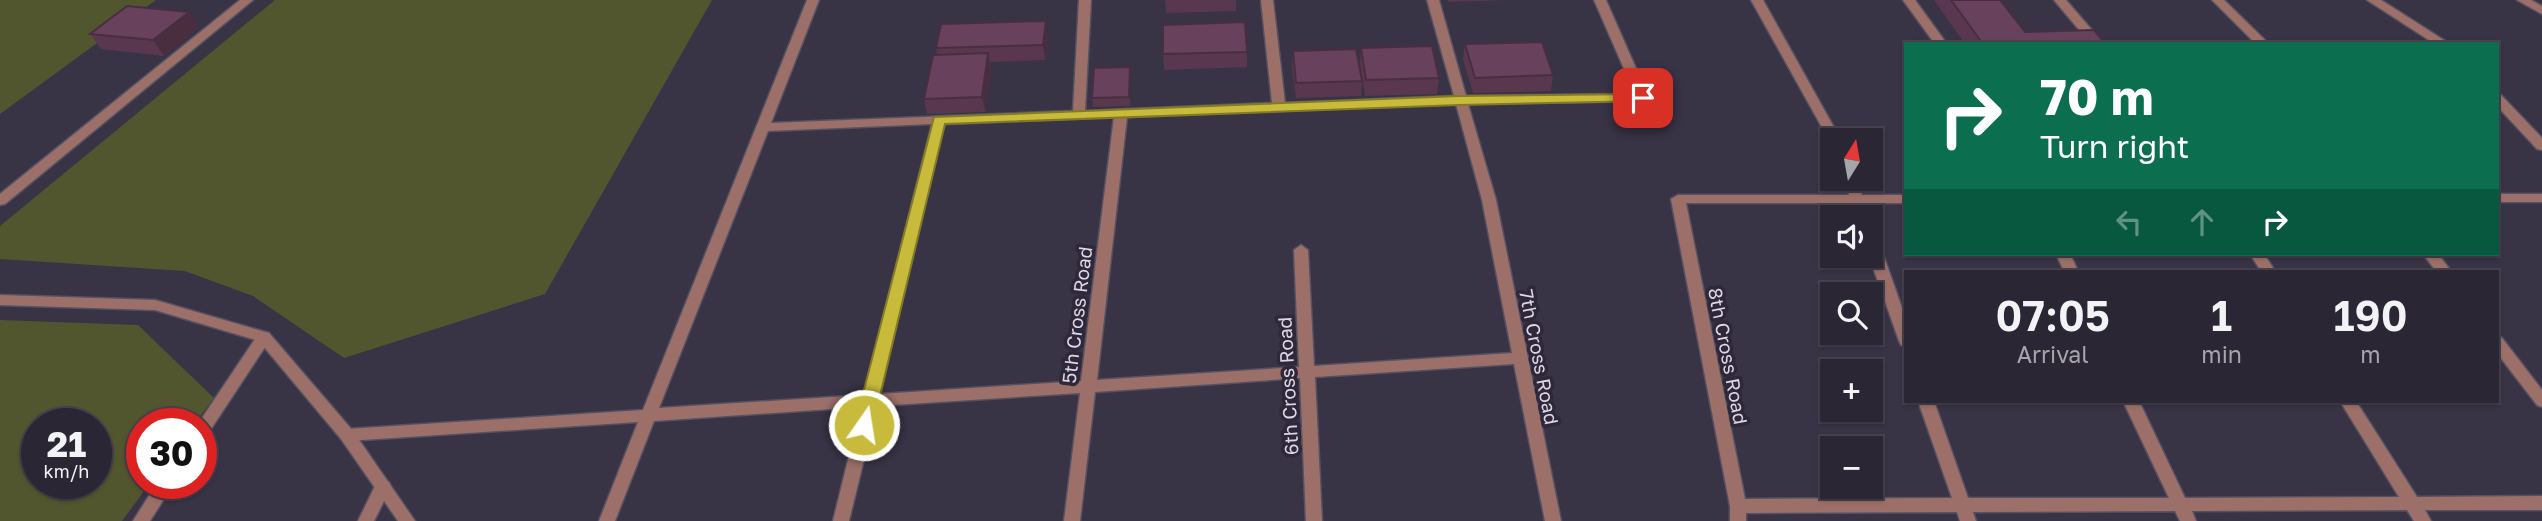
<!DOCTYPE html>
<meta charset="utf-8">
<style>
body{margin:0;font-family:"Golos Text",sans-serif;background:#322e3c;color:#f1f3f6;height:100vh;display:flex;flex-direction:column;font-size:26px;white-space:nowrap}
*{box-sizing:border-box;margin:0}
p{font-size:23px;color:#a5a5ac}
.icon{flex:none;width:38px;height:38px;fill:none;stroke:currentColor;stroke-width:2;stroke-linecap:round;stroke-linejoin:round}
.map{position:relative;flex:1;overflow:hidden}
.sheet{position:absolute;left:1904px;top:270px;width:595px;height:133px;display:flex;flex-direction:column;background:#2a2634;border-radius:0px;box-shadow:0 2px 5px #0004,0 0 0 2px #46434f}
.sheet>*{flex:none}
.top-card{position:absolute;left:1904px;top:42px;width:595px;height:214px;border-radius:0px;box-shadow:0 2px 5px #0004,0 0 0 2px #46434f;background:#0b6e4f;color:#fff;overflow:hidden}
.needle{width:46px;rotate:11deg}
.controls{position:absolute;left:1820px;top:128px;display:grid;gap:14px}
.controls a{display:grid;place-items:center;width:63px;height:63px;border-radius:0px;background:#2a2634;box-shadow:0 2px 5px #0004,0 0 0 2px #46434f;font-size:35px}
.speed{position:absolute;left:21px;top:408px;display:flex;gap:14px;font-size:35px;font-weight:700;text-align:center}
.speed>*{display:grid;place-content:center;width:91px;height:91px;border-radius:50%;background:#2a2634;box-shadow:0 2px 5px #0004,0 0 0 2px #46434f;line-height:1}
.speed small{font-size:18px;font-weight:400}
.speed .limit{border:10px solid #d22;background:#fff;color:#111}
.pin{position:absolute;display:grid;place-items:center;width:60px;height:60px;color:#fff;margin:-30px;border-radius:14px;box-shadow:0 4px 10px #0006}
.me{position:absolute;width:77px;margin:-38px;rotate:13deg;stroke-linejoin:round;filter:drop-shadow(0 0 5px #0008)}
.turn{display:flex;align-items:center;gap:24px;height:147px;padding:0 21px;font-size:32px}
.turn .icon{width:91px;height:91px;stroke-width:2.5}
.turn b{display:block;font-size:49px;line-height:60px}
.lanes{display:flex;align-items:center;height:66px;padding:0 21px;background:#0003;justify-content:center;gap:35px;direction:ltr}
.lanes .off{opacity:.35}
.eta{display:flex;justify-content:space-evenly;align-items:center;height:119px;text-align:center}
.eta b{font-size:42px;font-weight:600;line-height:49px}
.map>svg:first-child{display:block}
.green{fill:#52562e;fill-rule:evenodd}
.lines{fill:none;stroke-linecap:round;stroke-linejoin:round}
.minor-casing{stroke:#555162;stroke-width:3}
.tertiary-casing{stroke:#555162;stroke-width:3}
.minor{fill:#9c7068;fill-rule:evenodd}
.tertiary{fill:#9c7068;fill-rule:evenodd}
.wall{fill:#59384f}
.shaded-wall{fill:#492e40}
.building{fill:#68415c;stroke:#492e40;stroke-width:2}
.route{fill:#c8bb3b;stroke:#827a26;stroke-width:2}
.labels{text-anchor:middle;stroke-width:7;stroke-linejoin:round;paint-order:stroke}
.street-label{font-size:19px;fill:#dbd8e4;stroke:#2e283a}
</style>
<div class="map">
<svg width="2542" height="521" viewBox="0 0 2542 521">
<rect width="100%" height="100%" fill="#383345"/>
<!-- green -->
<g class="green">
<path d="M 0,0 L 156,0 L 0,114 Z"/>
<path d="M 275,0 L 712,0 L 545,294 L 344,358 L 253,296 L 185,271 L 0,259 L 0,226 Z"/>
<path d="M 0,320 L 138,325 L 214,398 L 195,423 L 142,424 L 142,483 L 150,483 L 122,521 L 0,521 ZM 37,424 L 96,424 L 96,483 L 37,483 Z"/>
</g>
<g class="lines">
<!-- minor casing -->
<g class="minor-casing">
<g id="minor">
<path d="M 240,0 L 253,0 L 5,204 L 0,205 L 0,194 Z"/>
<path d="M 807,0 L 819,0 L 771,123 L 1073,111 L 1079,0 L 1091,0 L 1085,111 L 1272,103 L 1261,0 L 1273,0 L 1285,103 L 1454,96 L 1427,0 L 1439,0 L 1466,96 L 1635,94 L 1594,0 L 1606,0 L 1649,98 L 1647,101 L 1468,104 L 1496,200 L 1561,521 L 1545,521 L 1514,364 L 1315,377 L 1322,521 L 1306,521 L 1300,378 L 1095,392 L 1080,521 L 1064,521 L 1080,393 L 877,406 L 849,521 L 833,521 L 861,407 L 654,421 L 615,521 L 599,521 L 638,422 L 347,441 L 341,439 L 339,435 L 341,431 L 347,429 L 643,410 ZM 1456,104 L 1482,200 L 1512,353 L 1314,366 L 1308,250 L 1301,245 L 1294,250 L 1299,367 L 1097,380 L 1127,117 ZM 1114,117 L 1081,381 L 880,394 L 944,124 ZM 932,124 L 864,395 L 659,408 L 768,131 Z"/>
<path d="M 1751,0 L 1763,0 L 1841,140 L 1832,140 L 1832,143 L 1829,140 Z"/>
<path d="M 1903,0 L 1915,0 L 1947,44 L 1935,44 Z"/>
<path d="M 2054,0 L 2066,0 L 2104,44 L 2091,44 Z"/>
<path d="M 2212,0 L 2224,0 L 2269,44 L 2256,44 Z"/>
<path d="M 2367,0 L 2381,0 L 2450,44 L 2435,44 Z"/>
<path d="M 2517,0 L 2531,0 L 2542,6 L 2542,14 Z"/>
<path d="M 2497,94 L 2501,95 L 2542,138 L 2542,150 L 2537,149 L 2497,106 Z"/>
<path d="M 1844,178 L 1857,178 L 1862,195 L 1906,195 L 1906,203 L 1865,203 L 1870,217 L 1856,217 L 1852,203 L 1686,203 L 1745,499 L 1952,498 L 1918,401 L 1934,401 L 1968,498 L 2169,498 L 2123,401 L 2139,401 L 2185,498 L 2399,497 L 2340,401 L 2356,401 L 2417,497 L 2542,496 L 2542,510 L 2425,510 L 2431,521 L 2414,521 L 2407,510 L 2192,511 L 2196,521 L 2180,521 L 2175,511 L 1973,512 L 1976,521 L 1960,521 L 1957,512 L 1746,513 L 1746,521 L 1730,521 L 1730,506 L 1671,199 L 1678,195 L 1849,195 Z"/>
<rect x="2497" y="194" width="45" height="8"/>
<path d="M 1871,235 L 1878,240 L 1906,319 L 1906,346 L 1901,345 L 1899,341 L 1869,256 Z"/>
<path d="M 2056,254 L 2070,254 L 2078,271 L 2064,271 Z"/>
<path d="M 2250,254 L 2264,254 L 2275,271 L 2261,271 Z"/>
<path d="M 2423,254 L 2438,254 L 2451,271 L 2436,271 Z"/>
<path d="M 264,332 L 269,333 L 271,337 L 269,341 L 207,435 L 201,437 L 201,424 L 198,424 L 259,333 Z"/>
<path d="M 2497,337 L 2502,338 L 2542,390 L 2542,407 L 2537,405 L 2497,353 Z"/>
<path d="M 383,480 L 389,482 L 391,487 L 374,521 L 358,521 L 377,482 Z"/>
<path d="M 157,483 L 174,483 L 150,521 L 133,521 Z"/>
</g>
</g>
<!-- tertiary casing -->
<g class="tertiary-casing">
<path id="tertiary" d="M 0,295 L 155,300 L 269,333 L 353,431 L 415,521 L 398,521 L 341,439 L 259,341 L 155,310 L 0,305 Z"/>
</g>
<!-- minor -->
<use href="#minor" class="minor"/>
<!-- tertiary -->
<use href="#tertiary" class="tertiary"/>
</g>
<!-- wall -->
<g class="wall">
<path d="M 1165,0 L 1236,0 L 1236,11 L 1166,13 Z"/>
<path d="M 1448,0 L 1507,0 L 1448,2 Z"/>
<path d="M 1934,0 L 2000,0 L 2025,32 L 2105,44 L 1965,44 Z"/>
<path d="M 199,27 L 164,56 L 101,49 L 90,34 Z"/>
<path d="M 1048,36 L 1045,60 L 990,62 L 991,68 L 985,112 L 927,114 L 924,99 L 937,55 L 936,48 Z"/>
<path d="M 1465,44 L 1553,75 L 1551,91 L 1473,93 L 1463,59 Z"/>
<path d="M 1361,48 L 1439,78 L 1437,94 L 1365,96 L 1360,64 Z"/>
<path d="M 1293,51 L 1362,81 L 1361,96 L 1296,98 L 1292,67 Z"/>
<path d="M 1247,52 L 1247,67 L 1164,70 L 1163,54 Z"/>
<path d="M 1130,67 L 1130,106 L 1093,107 L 1092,98 Z"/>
</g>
<!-- shaded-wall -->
<g class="shaded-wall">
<path d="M 189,12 L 199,27 L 164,56 L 153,40 Z"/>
<path d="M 1046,21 L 1048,36 L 1045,60 L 1043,45 Z"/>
<path d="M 988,53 L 991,68 L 985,112 L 982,97 Z"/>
</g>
<!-- building -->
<g class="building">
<path d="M 1951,0 L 2000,0 L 2025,32 L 2094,30 L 2105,44 L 1983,44 Z"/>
<path d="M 127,6 L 189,12 L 153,40 L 90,34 Z"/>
<path d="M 1046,21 L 1043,45 L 936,48 L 941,24 Z"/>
<path d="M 1245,22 L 1247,52 L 1163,54 L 1163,25 Z"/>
<path d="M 1542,42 L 1553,75 L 1475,78 L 1465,44 Z"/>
<path d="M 1432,46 L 1439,78 L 1366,80 L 1361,48 Z"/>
<path d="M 1356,49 L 1362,81 L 1296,83 L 1293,51 Z"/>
<path d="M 988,53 L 982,97 L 924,99 L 933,55 Z"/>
<path d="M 1130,67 L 1129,97 L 1092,98 L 1094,68 Z"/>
</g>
<!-- route -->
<path class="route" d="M 1643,94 L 1648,95 L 1648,101 L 1459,105 L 945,124 L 873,425 L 870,430 L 857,430 L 855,425 L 934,117 L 1459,96 Z"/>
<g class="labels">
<!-- street labels -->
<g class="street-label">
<text transform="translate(1077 315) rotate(-83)" y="7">5th Cross Road</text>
<text transform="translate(1728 356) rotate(79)" y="7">8th Cross Road</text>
<text transform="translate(1539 357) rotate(79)" y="7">7th Cross Road</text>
<text transform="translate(1288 386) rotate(-93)" y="7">6th Cross Road</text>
</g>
</g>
</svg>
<div class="controls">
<a><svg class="needle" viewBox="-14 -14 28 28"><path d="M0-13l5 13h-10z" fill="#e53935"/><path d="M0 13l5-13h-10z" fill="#a5a5ac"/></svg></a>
<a><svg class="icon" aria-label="sound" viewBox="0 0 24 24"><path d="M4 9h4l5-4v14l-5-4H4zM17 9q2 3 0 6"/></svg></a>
<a><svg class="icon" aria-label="search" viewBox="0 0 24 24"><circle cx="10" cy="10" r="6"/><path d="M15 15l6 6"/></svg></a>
<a>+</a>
<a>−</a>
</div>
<div class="speed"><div>21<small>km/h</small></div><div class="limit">30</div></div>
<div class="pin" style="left:1643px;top:98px;background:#d93025"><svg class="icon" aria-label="arrive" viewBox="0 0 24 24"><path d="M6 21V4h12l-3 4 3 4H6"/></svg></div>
<svg class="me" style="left:864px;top:425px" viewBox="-20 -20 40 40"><circle r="17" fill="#c8bb3b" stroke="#fff" stroke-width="3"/><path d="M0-11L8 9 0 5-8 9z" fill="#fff"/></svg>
<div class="top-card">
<div class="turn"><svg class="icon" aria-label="right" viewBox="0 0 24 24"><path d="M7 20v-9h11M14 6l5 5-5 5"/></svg><div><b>70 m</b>Turn right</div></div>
<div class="lanes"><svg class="icon off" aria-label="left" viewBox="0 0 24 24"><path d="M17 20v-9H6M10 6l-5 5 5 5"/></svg><svg class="icon off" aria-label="ahead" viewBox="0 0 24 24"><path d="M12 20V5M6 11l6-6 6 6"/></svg><svg class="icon" aria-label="right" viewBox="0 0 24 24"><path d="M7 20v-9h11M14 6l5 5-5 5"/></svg></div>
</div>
<section class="sheet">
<div class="eta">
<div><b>07:05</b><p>Arrival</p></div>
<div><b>1</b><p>min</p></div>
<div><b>190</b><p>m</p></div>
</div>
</section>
</div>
